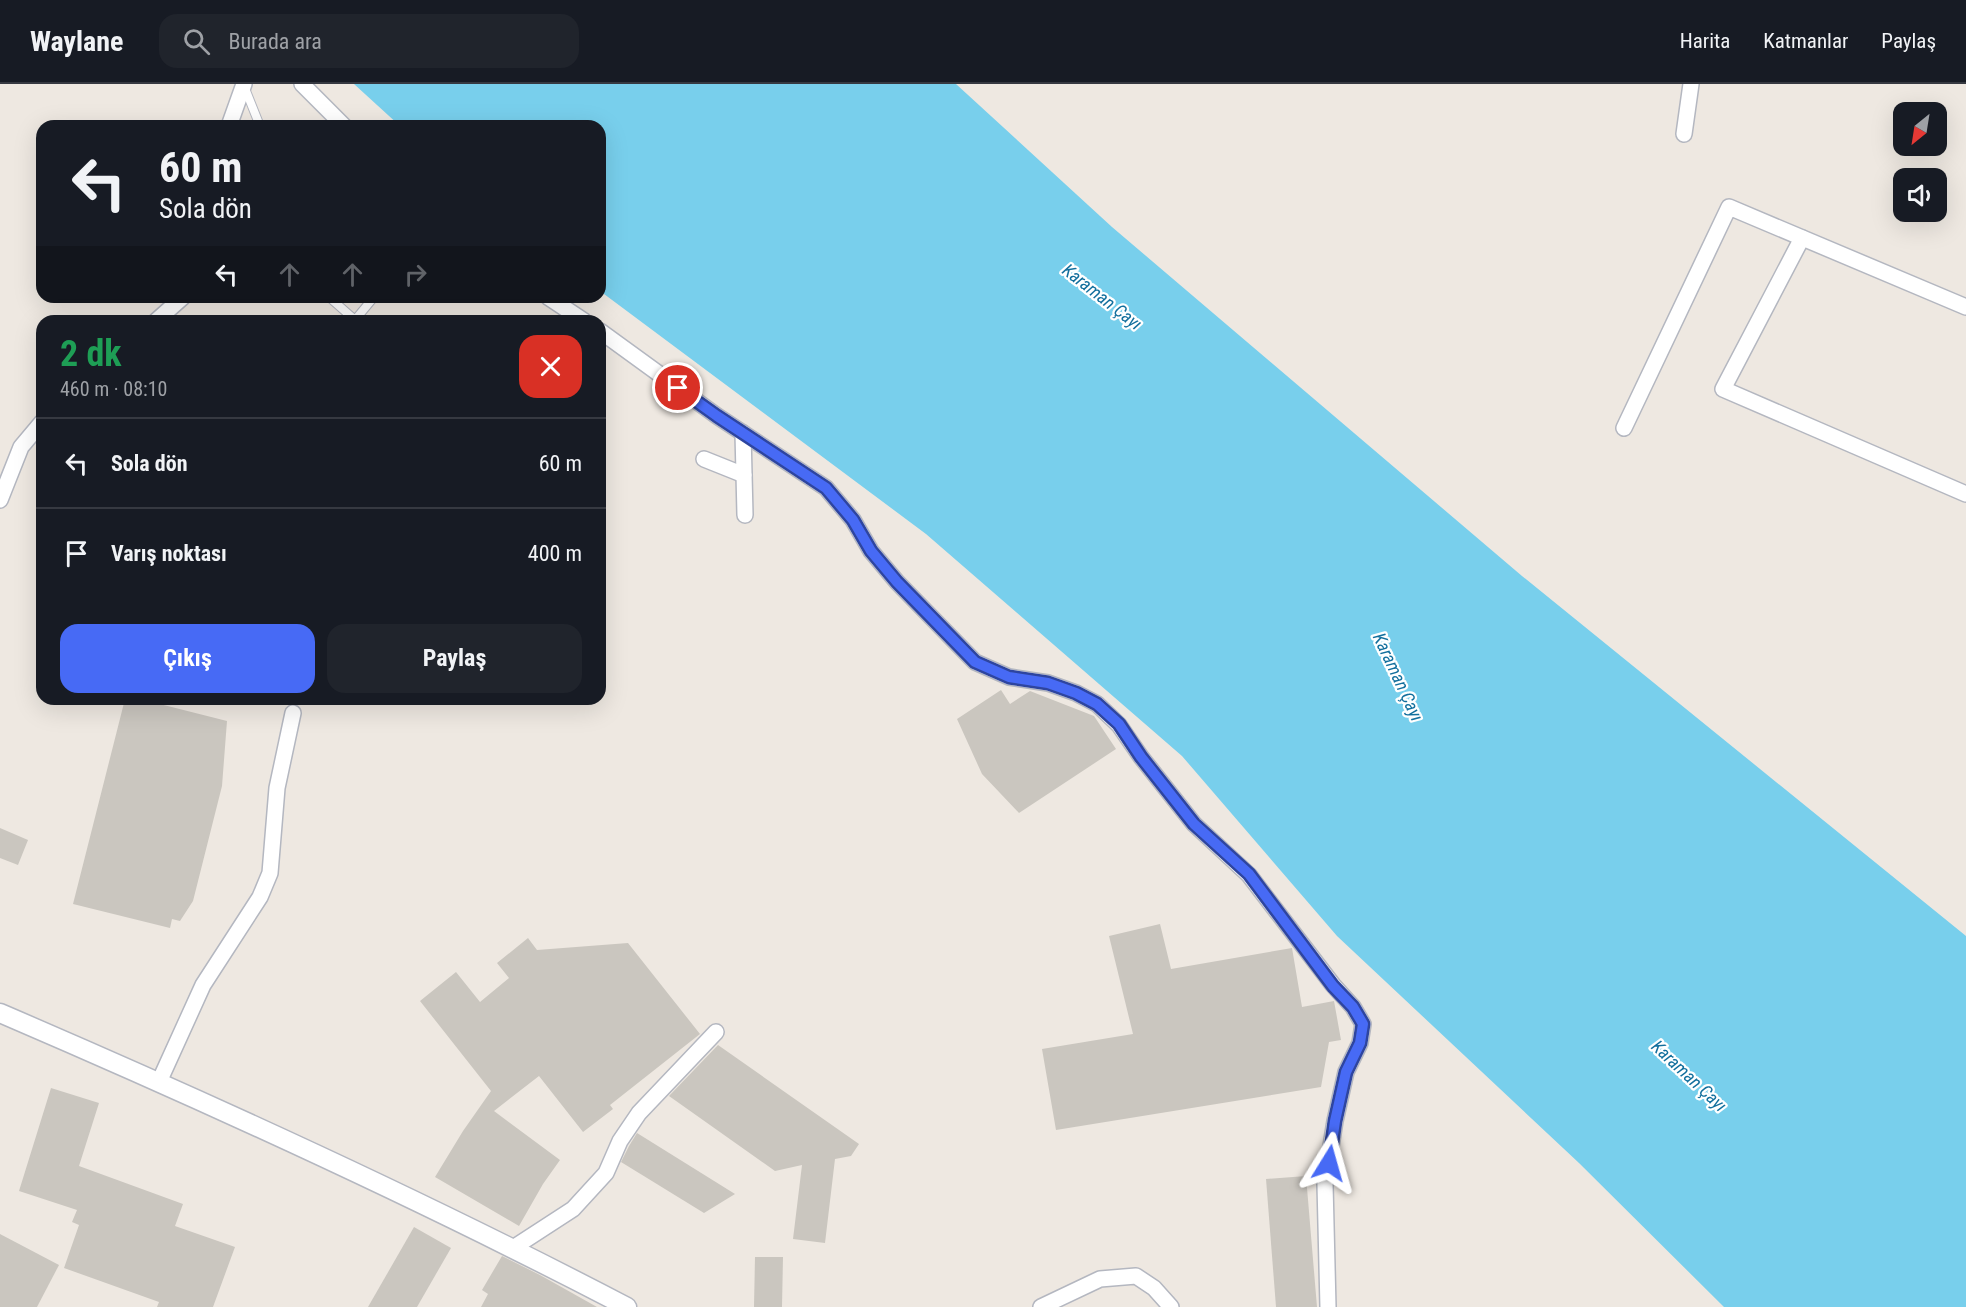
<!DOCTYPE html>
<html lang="tr">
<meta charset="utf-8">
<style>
body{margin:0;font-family:"Roboto Condensed",sans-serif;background:#20242c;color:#f1f3f6;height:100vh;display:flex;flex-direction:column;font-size:22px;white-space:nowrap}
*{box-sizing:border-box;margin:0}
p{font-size:20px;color:#9ea1a6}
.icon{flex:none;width:33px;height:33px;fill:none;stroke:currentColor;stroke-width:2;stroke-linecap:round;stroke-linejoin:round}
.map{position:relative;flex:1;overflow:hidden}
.panel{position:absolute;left:36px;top:231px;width:570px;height:390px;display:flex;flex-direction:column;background:#171b24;border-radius:18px;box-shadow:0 6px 24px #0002}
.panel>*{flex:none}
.guide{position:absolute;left:36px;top:36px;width:570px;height:183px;border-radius:18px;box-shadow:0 6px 24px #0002;background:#171b24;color:#f1f3f6;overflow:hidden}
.needle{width:39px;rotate:210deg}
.controls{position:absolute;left:1893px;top:18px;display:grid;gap:12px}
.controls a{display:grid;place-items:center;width:54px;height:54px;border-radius:12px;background:#171b24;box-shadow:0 6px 24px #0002;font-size:30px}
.pin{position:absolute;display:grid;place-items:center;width:51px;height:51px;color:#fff;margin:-26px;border:3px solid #fff;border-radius:50%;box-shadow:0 2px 6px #0007}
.me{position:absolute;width:66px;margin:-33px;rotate:8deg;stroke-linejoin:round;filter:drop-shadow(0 0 4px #0008)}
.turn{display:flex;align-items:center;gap:21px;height:126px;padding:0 24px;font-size:27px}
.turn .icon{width:78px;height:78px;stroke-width:2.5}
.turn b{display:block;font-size:42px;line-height:51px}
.lanes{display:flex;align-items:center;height:57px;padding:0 24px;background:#0003;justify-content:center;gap:30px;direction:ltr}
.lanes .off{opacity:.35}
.round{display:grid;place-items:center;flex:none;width:63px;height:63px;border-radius:18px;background:#20242c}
.headline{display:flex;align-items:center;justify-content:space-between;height:102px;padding:0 24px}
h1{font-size:36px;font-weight:700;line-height:45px;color:#1e9e55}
.button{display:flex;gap:12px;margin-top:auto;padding:12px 24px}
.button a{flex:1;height:69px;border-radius:18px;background:#476af5;color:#fff;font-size:24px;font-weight:700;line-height:69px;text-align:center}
.button a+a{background:#20242c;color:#f1f3f6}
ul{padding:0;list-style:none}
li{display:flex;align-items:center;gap:18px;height:90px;padding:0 24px;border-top:2px solid #363941}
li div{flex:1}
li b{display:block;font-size:22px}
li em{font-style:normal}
header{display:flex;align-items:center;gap:36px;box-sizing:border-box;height:84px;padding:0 30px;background:#171b24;border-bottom:2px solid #363941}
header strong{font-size:28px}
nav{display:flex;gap:33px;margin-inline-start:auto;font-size:21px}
.search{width:420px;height:54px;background:#20242c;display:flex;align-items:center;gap:15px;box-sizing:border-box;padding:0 21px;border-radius:18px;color:#9ea1a6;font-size:22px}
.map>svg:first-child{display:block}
.water{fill:#78cfec}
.building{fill:#cac6bf}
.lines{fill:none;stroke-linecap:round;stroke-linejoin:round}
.service-casing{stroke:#b4b7c0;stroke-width:10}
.minor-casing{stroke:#b4b7c0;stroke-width:18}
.tertiary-casing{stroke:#b4b7c0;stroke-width:21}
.service{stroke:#fff;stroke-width:8}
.minor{stroke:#fff;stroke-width:15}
.tertiary{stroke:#fff;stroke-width:18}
.route-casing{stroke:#2e459f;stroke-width:15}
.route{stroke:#476af5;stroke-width:10}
.labels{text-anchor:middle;stroke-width:4.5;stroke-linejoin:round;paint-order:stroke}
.water-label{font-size:18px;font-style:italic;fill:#126f9d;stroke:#fff}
</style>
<header>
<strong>Waylane</strong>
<div class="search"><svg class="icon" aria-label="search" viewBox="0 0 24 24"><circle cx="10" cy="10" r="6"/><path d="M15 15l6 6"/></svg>Burada ara</div>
<nav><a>Harita</a><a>Katmanlar</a><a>Paylaş</a></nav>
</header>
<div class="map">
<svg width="1966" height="1223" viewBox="0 0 1966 1223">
<rect width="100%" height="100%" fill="#eee8e1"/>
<!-- water -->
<path class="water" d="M 354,0 L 956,0 L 1112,143 L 1522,492 L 1966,852 L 1966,1223 L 1724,1223 L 1579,1079 L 1337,852 L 1182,672 L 926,450 L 600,207 L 600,42 L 400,42 Z"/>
<!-- building -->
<g class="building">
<path d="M 1001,606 L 1010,620 L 1030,607 L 1094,632 L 1116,665 L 1019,729 L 982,690 L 957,635 Z"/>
<path d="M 125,615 L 140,615 L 227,637 L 222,702 L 193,817 L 180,837 L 172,835 L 170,844 L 73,820 Z"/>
<path d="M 0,744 L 28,756 L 18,781 L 0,774 Z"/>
<path d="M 1160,840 L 1171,885 L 1292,864 L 1302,923 L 1334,917 L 1341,956 L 1329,958 L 1321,1003 L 1056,1046 L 1042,965 L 1133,950 L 1109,852 Z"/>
<path d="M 528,854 L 537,866 L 628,859 L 700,950 L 610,1021 L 613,1025 L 583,1048 L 539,992 L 494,1027 L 560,1076 L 543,1100 L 519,1142 L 435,1093 L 463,1047 L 491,1007 L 420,917 L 456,888 L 480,918 L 509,894 L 497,879 Z"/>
<path d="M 718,961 L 859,1060 L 851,1072 L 835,1075 L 825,1159 L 793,1155 L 802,1081 L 775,1087 L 669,1012 Z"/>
<path d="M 51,1004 L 99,1019 L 79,1082 L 183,1120 L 175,1142 L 235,1163 L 213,1223 L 157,1223 L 159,1218 L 64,1184 L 79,1141 L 72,1138 L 77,1126 L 19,1107 Z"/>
<path d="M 637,1049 L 735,1110 L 704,1129 L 621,1078 L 629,1062 Z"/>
<path d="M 1306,1092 L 1317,1223 L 1276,1223 L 1266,1095 Z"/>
<path d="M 414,1143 L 451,1164 L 417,1223 L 368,1223 Z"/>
<path d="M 0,1150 L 59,1181 L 37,1223 L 0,1223 Z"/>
<path d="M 502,1172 L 540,1191 L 597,1223 L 481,1223 L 488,1210 L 482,1206 Z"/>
<path d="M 755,1173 L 783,1173 L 782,1223 L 754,1223 Z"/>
</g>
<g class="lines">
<!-- service casing -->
<g class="service-casing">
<g id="service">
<path d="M 244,2 L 260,42"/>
<path d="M 329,213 L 355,236 L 374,213"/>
</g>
</g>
<!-- minor casing -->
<g class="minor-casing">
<g id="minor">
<path d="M 302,0 L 344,42"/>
<path d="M 229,42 L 244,0"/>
<path d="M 1684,50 L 1691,0"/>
<path d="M 1802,154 L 1723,305 L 1966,410"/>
<path d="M 548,213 L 584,237"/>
<path d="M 156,237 L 183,213"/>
<path d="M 600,247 L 717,332 L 826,404 L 853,436 L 871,467 L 897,498 L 975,578 L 1009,593 L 1048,599 L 1076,609 L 1097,620 L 1119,641 L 1141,673 L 1194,740 L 1249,791 L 1333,901 L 1353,923 L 1363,940 L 1360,959 L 1346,988 L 1335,1037 L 1325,1100 L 1328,1223"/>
<path d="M 1624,344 L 1729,123 L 1966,223"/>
<path d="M 743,349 L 745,431"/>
<path d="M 704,375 L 744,391"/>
<path d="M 0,416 L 21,363 L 42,338"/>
<path d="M 159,998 L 203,901 L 260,813 L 270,789 L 277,704 L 293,629"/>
<path d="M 513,1164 L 573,1125 L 606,1089 L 620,1057 L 639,1029 L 716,948"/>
<path d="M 1041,1223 L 1100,1195 L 1136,1192 L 1154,1204 L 1171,1223"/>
</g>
</g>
<!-- tertiary casing -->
<g class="tertiary-casing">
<path id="tertiary" d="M 0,929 C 212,1020 422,1116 627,1223"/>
</g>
<!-- service -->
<use href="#service" class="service"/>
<!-- minor -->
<use href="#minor" class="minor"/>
<!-- tertiary -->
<use href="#tertiary" class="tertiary"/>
</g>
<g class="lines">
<!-- route casing -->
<g class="route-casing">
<path id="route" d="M 678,304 L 717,332 L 826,404 L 853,436 L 871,467 L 897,498 L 975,578 L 1009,593 L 1048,599 L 1076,609 L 1097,620 L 1119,640 L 1141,673 L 1194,740 L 1249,790 L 1333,902 L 1353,923 L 1363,940 L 1360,959 L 1346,988 L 1335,1037 L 1329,1079"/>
</g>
<!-- route -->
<use href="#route" class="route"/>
</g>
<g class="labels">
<!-- water labels -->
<g class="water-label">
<text transform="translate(1102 213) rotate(38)" y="6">Karaman Çayı</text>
<text transform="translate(1398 593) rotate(65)" y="6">Karaman Çayı</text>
<text transform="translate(1689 992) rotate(43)" y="6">Karaman Çayı</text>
</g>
</g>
</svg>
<div class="controls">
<a><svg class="needle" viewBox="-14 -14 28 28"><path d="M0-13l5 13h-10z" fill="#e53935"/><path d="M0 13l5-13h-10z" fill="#9ea1a6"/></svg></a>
<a><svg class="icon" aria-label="sound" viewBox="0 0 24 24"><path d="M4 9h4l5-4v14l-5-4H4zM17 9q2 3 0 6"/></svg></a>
</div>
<div class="pin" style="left:678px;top:304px;background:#d93025"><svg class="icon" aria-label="arrive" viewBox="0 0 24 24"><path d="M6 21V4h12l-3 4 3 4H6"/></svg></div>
<svg class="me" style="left:1329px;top:1079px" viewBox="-20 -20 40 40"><path d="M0-17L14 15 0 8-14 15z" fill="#476af5" stroke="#fff" stroke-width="4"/></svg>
<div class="guide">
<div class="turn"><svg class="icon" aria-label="left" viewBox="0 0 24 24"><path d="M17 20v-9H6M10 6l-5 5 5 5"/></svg><div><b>60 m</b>Sola dön</div></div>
<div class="lanes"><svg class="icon" aria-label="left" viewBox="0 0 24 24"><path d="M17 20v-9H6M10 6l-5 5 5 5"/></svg><svg class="icon off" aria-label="ahead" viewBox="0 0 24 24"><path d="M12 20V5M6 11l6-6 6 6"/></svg><svg class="icon off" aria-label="ahead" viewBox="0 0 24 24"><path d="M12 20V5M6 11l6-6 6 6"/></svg><svg class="icon off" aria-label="right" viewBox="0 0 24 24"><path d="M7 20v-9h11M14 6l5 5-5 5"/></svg></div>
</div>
<section class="panel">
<div class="headline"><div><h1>2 dk</h1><p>460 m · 08:10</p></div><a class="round" style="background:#d93025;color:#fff"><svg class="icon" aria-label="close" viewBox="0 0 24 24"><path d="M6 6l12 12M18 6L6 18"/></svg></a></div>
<ul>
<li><svg class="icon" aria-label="left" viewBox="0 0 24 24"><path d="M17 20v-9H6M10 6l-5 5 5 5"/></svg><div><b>Sola dön</b></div><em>60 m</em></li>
<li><svg class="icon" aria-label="arrive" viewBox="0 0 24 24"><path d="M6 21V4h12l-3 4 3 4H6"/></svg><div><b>Varış noktası</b></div><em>400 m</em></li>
</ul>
<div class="button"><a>Çıkış</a><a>Paylaş</a></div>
</section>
</div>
